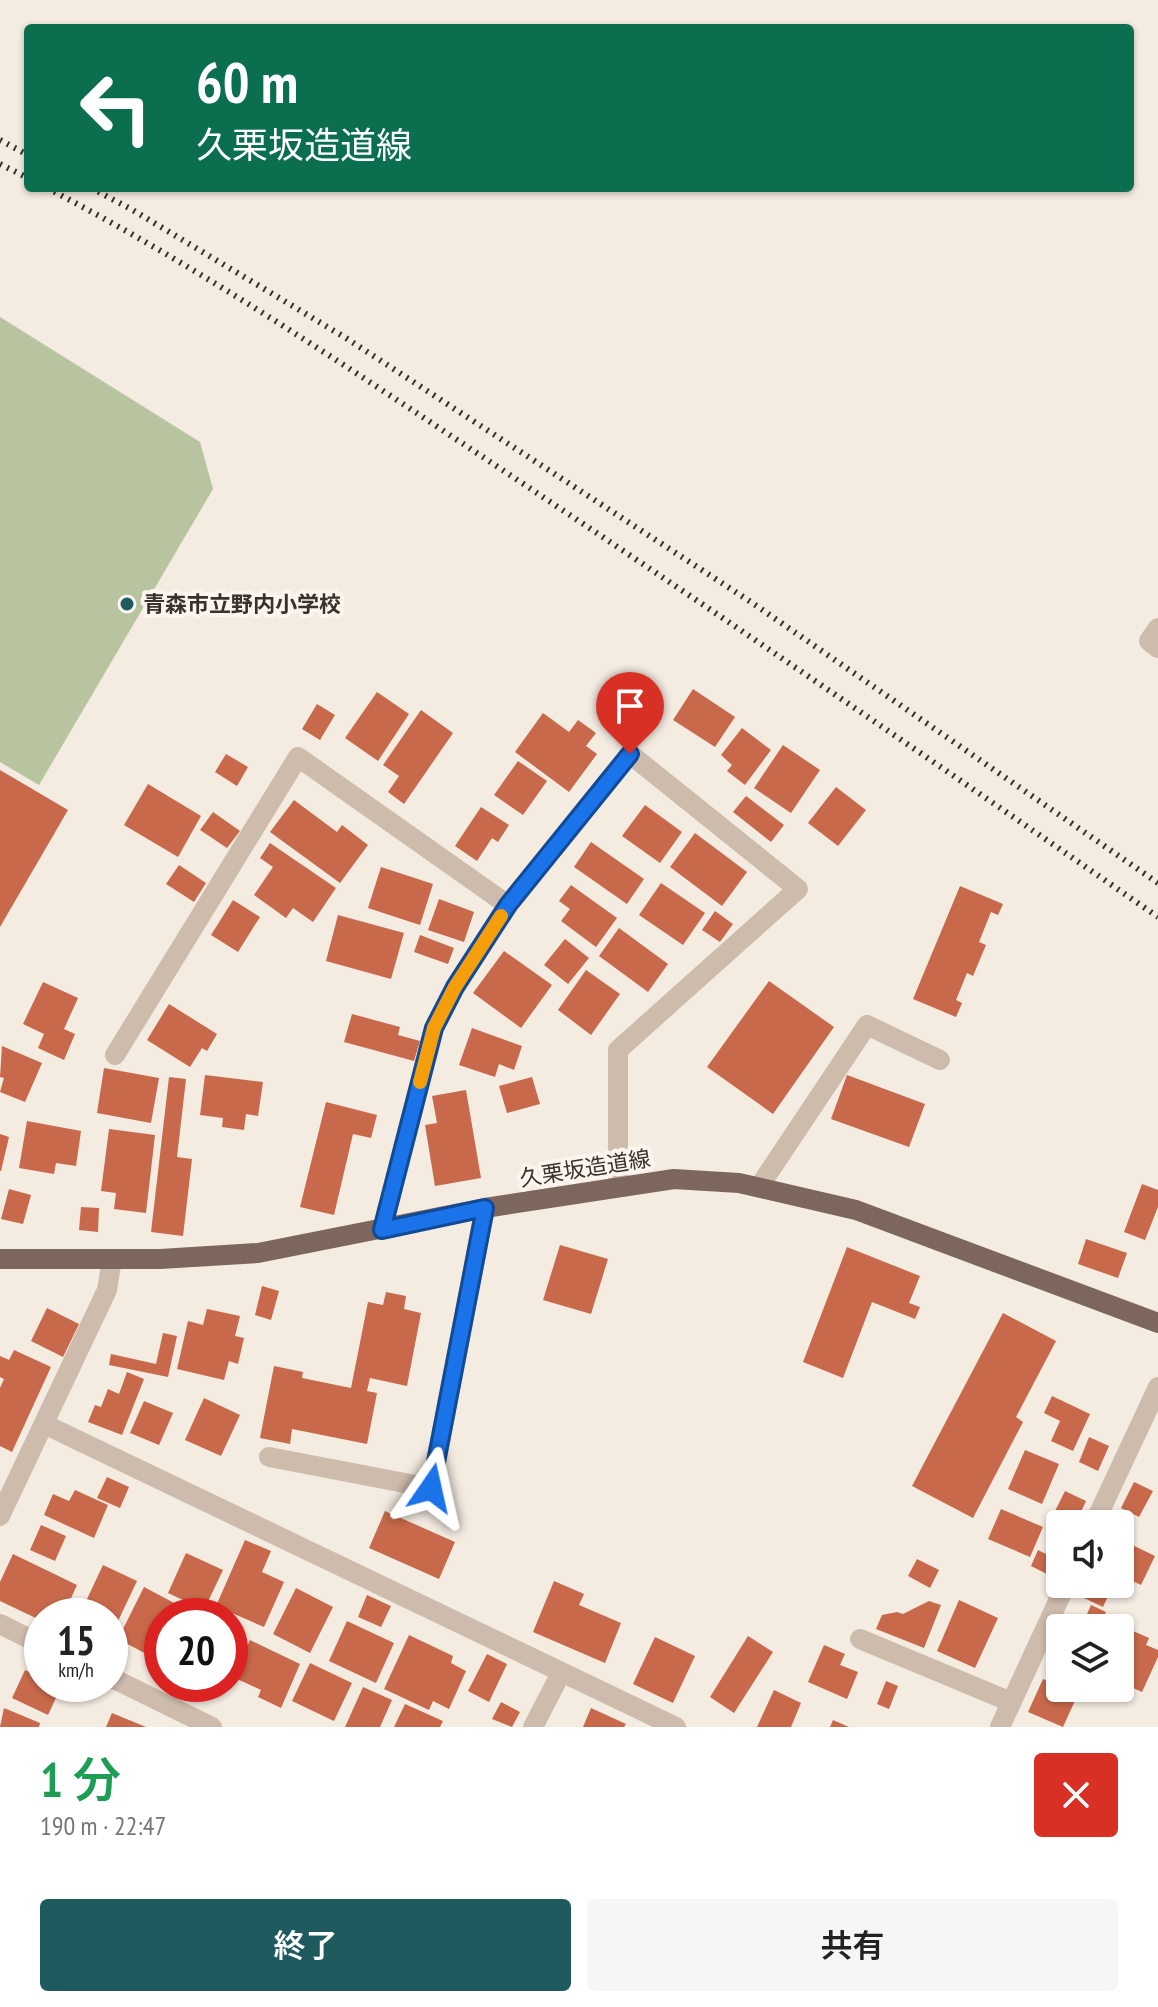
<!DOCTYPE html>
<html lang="ja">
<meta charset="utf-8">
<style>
body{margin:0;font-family:"PT Sans Narrow","Noto Sans JP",sans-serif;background:#f6f6f6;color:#222;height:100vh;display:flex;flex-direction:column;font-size:30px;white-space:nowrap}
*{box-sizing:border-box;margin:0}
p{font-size:26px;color:#767676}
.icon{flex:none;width:44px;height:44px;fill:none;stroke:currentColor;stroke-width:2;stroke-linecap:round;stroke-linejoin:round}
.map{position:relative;height:1727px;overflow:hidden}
.side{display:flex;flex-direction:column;background:#fff;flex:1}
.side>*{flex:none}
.guide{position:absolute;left:24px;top:24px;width:1110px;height:168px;border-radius:8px;box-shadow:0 2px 6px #0004;background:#0b6e4f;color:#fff;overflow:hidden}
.buttons{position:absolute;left:1046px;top:1510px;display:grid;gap:16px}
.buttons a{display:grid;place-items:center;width:88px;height:88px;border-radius:8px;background:#fff;box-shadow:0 2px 6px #0004;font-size:40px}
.speed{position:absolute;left:24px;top:1598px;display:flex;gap:16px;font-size:40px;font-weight:700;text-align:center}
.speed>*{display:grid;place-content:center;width:104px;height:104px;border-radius:50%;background:#fff;box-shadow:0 2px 6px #0004;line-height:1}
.speed small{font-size:20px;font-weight:400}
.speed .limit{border:12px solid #d22;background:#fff;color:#111}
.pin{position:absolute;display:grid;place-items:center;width:68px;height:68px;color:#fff;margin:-82px -34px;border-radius:50% 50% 50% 0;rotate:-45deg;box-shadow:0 0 8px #0007}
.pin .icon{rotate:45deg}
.me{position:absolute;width:88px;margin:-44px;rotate:11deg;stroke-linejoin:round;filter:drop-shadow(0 0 6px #0008)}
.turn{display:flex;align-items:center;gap:28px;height:168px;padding:0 40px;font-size:36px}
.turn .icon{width:104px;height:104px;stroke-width:2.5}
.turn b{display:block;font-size:56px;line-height:68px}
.round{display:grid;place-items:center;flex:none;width:84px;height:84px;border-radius:8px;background:#f6f6f6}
.headline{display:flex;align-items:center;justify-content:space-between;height:136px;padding:0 40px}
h1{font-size:48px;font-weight:600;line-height:60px;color:#1e9e55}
.action{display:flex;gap:16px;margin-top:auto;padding:16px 40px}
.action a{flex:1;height:92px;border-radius:8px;background:#1f5a5e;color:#fff;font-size:32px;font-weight:600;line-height:92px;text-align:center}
.action a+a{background:#f6f6f6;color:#222}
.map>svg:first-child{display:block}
.green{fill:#b8c4a0}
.building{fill:#c8694b}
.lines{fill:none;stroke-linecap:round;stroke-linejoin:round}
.minor{stroke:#cdbbac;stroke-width:20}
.major{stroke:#7d675c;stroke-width:20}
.rail{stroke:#3b302b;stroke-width:6;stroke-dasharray:2 6;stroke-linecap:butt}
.route-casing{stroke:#114b97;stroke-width:20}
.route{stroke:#1a73e8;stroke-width:14}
.slow{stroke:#f59e0b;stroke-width:14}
.poi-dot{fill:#1f5a5e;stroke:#fbf5ee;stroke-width:3}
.labels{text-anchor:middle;stroke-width:8;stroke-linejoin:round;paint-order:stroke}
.poi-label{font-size:22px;font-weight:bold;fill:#3b302b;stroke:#fbf5ee;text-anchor:start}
.street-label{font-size:22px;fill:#3b302b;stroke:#fbf5ee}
</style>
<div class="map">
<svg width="1158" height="1727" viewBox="0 0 1158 1727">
<rect width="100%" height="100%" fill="#f4ebe1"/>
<!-- green -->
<path class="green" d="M 0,317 L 200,442 L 213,489 L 39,785 L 0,762 Z"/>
<!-- building -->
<g class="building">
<path d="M 693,689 L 735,717 L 715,747 L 673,720 Z"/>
<path d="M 377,692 L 409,714 L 378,761 L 345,738 Z"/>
<path d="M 317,704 L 335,715 L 320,740 L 302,729 Z"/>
<path d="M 421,710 L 453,733 L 404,804 L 388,792 L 399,776 L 383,765 Z"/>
<path d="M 543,713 L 569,732 L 578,720 L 596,733 L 586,746 L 597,754 L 569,792 L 515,752 Z"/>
<path d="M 742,728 L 771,750 L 745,785 L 727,771 L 732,765 L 721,755 Z"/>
<path d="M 783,745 L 820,770 L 791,813 L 754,788 Z"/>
<path d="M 226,754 L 248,767 L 237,786 L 215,772 Z"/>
<path d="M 518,761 L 547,781 L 523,815 L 494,795 Z"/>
<path d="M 0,770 L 68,810 L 0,927 Z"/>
<path d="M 148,784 L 201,816 L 178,857 L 124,825 Z"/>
<path d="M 836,787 L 866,810 L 838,846 L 808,823 Z"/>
<path d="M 746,796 L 784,825 L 771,842 L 733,812 Z"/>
<path d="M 294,800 L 337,832 L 342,825 L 368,845 L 340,883 L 270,832 Z"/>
<path d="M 645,805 L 682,832 L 660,863 L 622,836 Z"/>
<path d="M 481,807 L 509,825 L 498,842 L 492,838 L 477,861 L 455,846 Z"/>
<path d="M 213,812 L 240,831 L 227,848 L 200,830 Z"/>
<path d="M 695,833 L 747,872 L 722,906 L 670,867 Z"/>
<path d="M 591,842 L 644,879 L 627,904 L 574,867 Z"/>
<path d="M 270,843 L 336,888 L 313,922 L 293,908 L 286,918 L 254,895 L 273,867 L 260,858 Z"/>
<path d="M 179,865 L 206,883 L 194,902 L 166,884 Z"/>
<path d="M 381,867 L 433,884 L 420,925 L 368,908 Z"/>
<path d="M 661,883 L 705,913 L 683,945 L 639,915 Z"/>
<path d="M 571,885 L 617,918 L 596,947 L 561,921 L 570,909 L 559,901 Z"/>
<path d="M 960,886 L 1003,904 L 998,915 L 991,912 L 979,942 L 986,945 L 973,976 L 967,973 L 956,1000 L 962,1003 L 956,1017 L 913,999 Z"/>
<path d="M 439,899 L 474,912 L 464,942 L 428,930 Z"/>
<path d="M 233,900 L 260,917 L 238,952 L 211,935 Z"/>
<path d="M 715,911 L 733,924 L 720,942 L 702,930 Z"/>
<path d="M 338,915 L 404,933 L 391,979 L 326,961 Z"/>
<path d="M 619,928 L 668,964 L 648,992 L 599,956 Z"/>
<path d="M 420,935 L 454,948 L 448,964 L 414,952 Z"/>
<path d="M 565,939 L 589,958 L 568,984 L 544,965 Z"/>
<path d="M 504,951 L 552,985 L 521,1028 L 473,993 Z"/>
<path d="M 586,970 L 620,994 L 591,1035 L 558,1010 Z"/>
<path d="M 769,981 L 834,1027 L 773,1114 L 707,1067 Z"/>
<path d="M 43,982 L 78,998 L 64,1029 L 75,1034 L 64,1060 L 38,1048 L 44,1034 L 23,1024 Z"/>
<path d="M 169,1004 L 217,1034 L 207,1051 L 202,1048 L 190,1067 L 147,1040 Z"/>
<path d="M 352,1014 L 400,1027 L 398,1035 L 420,1041 L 414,1061 L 344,1042 Z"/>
<path d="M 472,1028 L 522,1046 L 514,1070 L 499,1064 L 495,1077 L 459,1065 Z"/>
<path d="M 2,1046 L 42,1063 L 25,1102 L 0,1092 L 4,1078 L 0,1077 Z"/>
<path d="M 104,1068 L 159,1078 L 151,1123 L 97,1113 Z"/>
<path d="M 205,1075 L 263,1082 L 258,1116 L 246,1114 L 244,1130 L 222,1127 L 223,1118 L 200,1115 Z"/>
<path d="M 847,1075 L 925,1104 L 909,1147 L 831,1119 Z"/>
<path d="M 169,1077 L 186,1079 L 177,1157 L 192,1159 L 183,1236 L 151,1232 Z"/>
<path d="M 532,1077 L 540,1104 L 507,1113 L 499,1086 Z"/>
<path d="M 466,1090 L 481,1178 L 435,1186 L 425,1125 L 437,1123 L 432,1096 Z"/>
<path d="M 326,1102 L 377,1115 L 371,1138 L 353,1134 L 334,1215 L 300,1207 Z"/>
<path d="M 27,1121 L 81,1131 L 76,1166 L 56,1163 L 54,1174 L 19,1168 Z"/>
<path d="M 109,1129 L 155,1135 L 146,1213 L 114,1209 L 116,1193 L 101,1191 Z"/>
<path d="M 0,1134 L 9,1137 L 1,1171 L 0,1171 Z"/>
<path d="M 1142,1184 L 1158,1190 L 1158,1207 L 1145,1240 L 1124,1232 Z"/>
<path d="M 9,1189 L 31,1195 L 23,1224 L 1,1219 Z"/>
<path d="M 81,1207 L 99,1208 L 98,1232 L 79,1230 Z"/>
<path d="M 1086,1239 L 1127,1253 L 1118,1278 L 1078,1264 Z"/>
<path d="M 560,1245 L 608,1259 L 591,1314 L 543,1300 Z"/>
<path d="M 847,1247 L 920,1276 L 909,1303 L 920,1307 L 915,1319 L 872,1302 L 843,1378 L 803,1362 Z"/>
<path d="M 262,1286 L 279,1291 L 271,1320 L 255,1315 Z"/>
<path d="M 386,1292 L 406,1296 L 404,1309 L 421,1313 L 407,1386 L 370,1378 L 367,1391 L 377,1393 L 367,1444 L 292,1429 L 290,1444 L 260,1438 L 274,1366 L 303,1372 L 302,1378 L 351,1388 L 368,1302 L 383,1305 Z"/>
<path d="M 47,1308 L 79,1324 L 63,1357 L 31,1341 Z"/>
<path d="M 207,1309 L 240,1316 L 235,1336 L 244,1338 L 238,1364 L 229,1361 L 224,1380 L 177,1369 L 188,1321 L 203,1325 Z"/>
<path d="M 1003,1313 L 1056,1341 L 1016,1417 L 1023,1422 L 973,1518 L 912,1486 Z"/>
<path d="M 163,1333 L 177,1336 L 168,1377 L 109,1365 L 111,1354 L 156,1364 Z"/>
<path d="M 14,1350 L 51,1367 L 12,1452 L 0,1446 L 0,1388 L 4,1379 L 0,1377 L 0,1356 L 9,1360 Z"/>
<path d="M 127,1372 L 144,1379 L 122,1435 L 88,1422 L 95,1405 L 101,1407 L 108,1389 L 119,1394 Z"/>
<path d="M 1052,1396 L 1090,1414 L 1073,1451 L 1051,1441 L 1060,1421 L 1044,1413 Z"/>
<path d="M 204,1398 L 240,1415 L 221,1456 L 185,1440 Z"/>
<path d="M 144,1401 L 173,1413 L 159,1445 L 130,1433 Z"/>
<path d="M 1089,1437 L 1109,1446 L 1098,1471 L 1079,1462 Z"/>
<path d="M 1025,1450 L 1059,1464 L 1042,1504 L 1008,1489 Z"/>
<path d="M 107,1477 L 129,1487 L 120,1508 L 97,1498 Z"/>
<path d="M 1134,1482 L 1153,1491 L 1139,1517 L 1121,1508 Z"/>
<path d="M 75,1490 L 108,1505 L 94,1538 L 44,1515 L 53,1494 L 69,1501 Z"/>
<path d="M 1065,1491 L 1086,1501 L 1076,1523 L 1054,1513 Z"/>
<path d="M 1001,1509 L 1043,1527 L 1030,1557 L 988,1539 Z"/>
<path d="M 385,1511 L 455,1542 L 439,1579 L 369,1548 Z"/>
<path d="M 41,1525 L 66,1536 L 55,1561 L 30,1550 Z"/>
<path d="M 1120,1539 L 1155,1556 L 1141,1585 L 1120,1575 Z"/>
<path d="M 245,1540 L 271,1551 L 262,1572 L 284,1582 L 264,1627 L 216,1606 Z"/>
<path d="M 1038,1550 L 1054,1558 L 1047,1574 L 1031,1566 Z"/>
<path d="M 186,1553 L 223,1570 L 204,1610 L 168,1593 Z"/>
<path d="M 13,1554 L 77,1585 L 63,1616 L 42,1616 L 42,1621 L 0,1601 L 0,1582 Z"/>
<path d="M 917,1559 L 939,1570 L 930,1588 L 908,1576 Z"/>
<path d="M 103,1565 L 137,1581 L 110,1638 L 110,1616 L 79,1616 Z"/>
<path d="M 554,1581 L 584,1594 L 579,1605 L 621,1623 L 605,1663 L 533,1632 Z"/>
<path d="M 144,1587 L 178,1605 L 173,1616 L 162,1616 L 162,1637 L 152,1657 L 118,1639 Z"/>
<path d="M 1089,1587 L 1108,1596 L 1103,1607 L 1084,1598 Z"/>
<path d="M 296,1588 L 333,1607 L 310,1653 L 273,1634 Z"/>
<path d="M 367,1595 L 391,1606 L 381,1627 L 358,1617 Z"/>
<path d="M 959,1600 L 998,1618 L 975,1668 L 937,1651 Z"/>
<path d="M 929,1601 L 941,1605 L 924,1648 L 876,1629 L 882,1615 L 897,1612 L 903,1614 Z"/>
<path d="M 1091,1605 L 1106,1612 L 1101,1622 L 1114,1628 L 1081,1628 Z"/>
<path d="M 347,1621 L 394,1643 L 376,1683 L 329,1661 Z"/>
<path d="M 1133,1631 L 1149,1638 L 1146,1645 L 1158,1650 L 1158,1657 L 1142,1692 L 1120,1682 L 1120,1660 Z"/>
<path d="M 409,1635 L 453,1656 L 451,1663 L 466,1671 L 449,1709 L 433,1701 L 429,1710 L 384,1689 Z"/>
<path d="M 748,1636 L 773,1652 L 734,1713 L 710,1697 Z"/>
<path d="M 655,1637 L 695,1656 L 673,1703 L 633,1684 Z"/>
<path d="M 250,1640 L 300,1664 L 281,1708 L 258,1697 L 261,1690 L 233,1677 Z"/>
<path d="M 230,1642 L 237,1645 L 230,1661 Z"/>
<path d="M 824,1645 L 845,1654 L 840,1665 L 858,1672 L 847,1699 L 808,1682 Z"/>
<path d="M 1055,1650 L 1060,1652 L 1060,1676 L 1046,1670 Z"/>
<path d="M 487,1654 L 507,1664 L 489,1702 L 468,1691 Z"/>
<path d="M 310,1663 L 352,1683 L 334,1721 L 292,1701 Z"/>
<path d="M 25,1670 L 42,1678 L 42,1684 L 61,1687 L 48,1715 L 12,1698 Z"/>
<path d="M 1043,1679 L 1078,1694 L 1063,1727 L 1028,1712 Z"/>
<path d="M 886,1681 L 898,1686 L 889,1709 L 877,1704 Z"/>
<path d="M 200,1684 L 220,1684 L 214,1698 L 197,1690 Z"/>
<path d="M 363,1687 L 392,1700 L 380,1727 L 345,1727 Z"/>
<path d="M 774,1690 L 801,1703 L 791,1727 L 757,1727 Z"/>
<path d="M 501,1702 L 520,1712 L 512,1727 L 492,1719 Z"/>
<path d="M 405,1704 L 443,1721 L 440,1727 L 394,1727 Z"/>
<path d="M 4,1708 L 40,1723 L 39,1727 L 0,1727 Z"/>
<path d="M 591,1708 L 626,1724 L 624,1727 L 583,1727 Z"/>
<path d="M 112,1713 L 146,1727 L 106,1727 Z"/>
<path d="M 833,1720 L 849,1727 L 830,1727 Z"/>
</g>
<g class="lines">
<!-- minor -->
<g class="minor">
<path d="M 1158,628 L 1149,641 L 1158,648"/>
<path d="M 115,1055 L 298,757 L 508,905"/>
<path d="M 759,1187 L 867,1025 L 940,1060"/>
<path d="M 382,1230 L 434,1028 L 455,987 L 508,905 L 630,754 L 798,889 L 618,1050 L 618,1186"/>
<path d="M 44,1424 L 676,1727"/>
<path d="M 269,1457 L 431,1488 L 485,1208"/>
<path d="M 0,1516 L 107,1290 L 112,1259"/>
<path d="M 1094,1524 L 1158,1387"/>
<path d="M 0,1624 L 42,1645"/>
<path d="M 860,1639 L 1011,1702"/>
<path d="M 110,1677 L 212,1727"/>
<path d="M 533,1727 L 561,1673"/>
<path d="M 1000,1727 L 1066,1584"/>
</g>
<!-- major -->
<path class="major" d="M 0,1259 L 160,1259 L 258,1253 L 485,1208 L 674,1179 L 739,1183 L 856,1210 L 1158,1323"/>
<!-- rail -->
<g class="rail">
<path d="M 0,140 L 28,155"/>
<path d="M 0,164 L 28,178"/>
<path d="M 47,188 C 205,270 353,371 501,469 C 722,616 940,766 1158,917"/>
<path d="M 91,188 L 131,209 L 346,338 L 751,602 L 1158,883"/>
</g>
</g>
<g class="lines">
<!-- route casing -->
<g class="route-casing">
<path id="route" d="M 431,1488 L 485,1208 L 382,1230 L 434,1028 L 455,987 L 508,905 L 630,754"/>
</g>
<!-- route -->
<use href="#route" class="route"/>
<!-- slow -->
<path class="slow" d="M 420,1082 L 434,1028 L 455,987 L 501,916"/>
</g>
<!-- markers -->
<circle class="poi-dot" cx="127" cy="604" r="8"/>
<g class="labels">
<!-- poi labels -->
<g class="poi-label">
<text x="143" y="612">青森市立野内小学校</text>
</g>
<!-- street labels -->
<g class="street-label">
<text transform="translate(585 1168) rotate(-9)" y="8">久栗坂造道線</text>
</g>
</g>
</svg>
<div class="buttons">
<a><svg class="icon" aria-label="sound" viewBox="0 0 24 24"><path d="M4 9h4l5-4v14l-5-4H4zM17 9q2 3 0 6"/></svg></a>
<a><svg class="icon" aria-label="layers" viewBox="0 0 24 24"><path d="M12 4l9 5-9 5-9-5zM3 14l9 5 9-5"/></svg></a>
</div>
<div class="speed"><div>15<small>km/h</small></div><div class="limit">20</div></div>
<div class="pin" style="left:630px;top:754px;background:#d93025"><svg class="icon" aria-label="arrive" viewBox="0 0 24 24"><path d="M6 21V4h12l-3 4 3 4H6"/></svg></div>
<svg class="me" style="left:431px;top:1488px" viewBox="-20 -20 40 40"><path d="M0-17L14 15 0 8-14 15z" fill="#1a73e8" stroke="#fff" stroke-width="4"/></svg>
<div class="guide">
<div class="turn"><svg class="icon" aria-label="left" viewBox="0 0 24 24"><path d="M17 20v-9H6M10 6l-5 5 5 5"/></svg><div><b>60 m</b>久栗坂造道線</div></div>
</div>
</div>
<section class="side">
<div class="headline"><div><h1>1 分</h1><p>190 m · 22:47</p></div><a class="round" style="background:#d93025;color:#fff"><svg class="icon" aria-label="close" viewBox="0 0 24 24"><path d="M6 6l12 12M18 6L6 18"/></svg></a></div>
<div class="action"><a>終了</a><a>共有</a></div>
</section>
